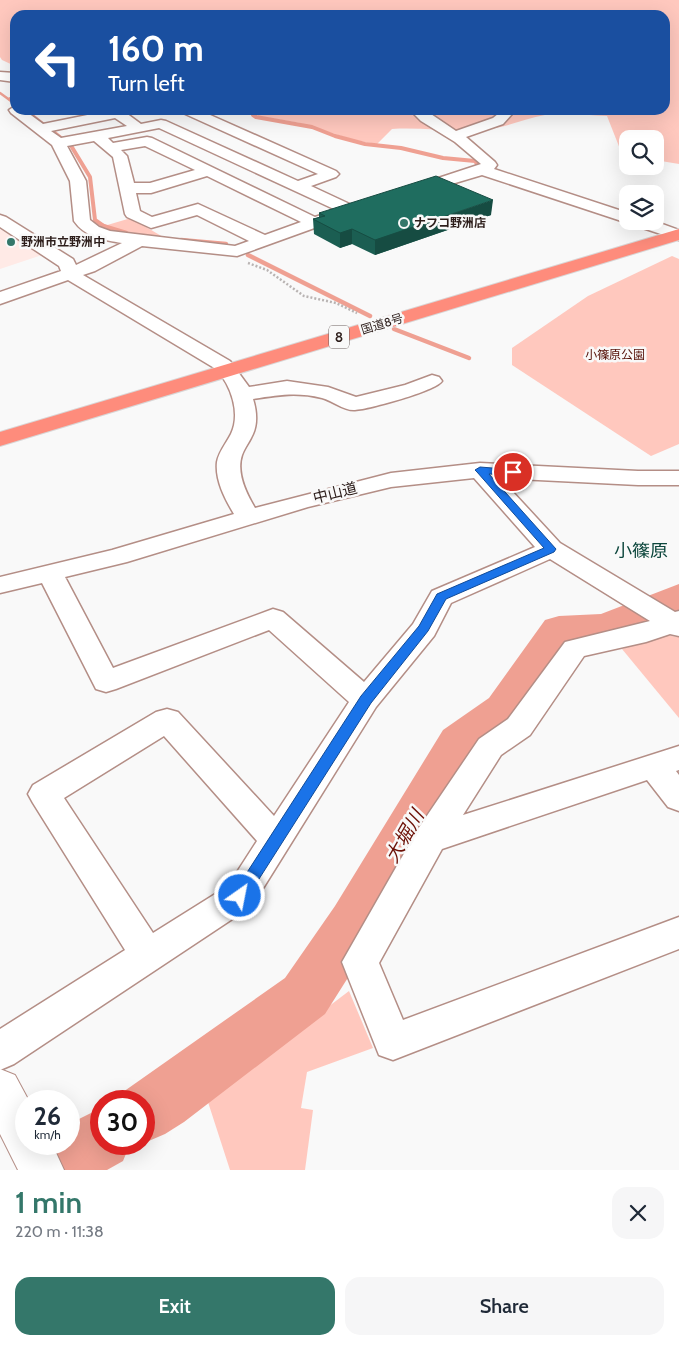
<!DOCTYPE html>
<meta charset="utf-8">
<style>
body{margin:0;font-family:Cabin,"Noto Sans JP",sans-serif;background:#f6f6f7;color:#1f2937;height:100vh;display:flex;flex-direction:column;font-size:19px;white-space:nowrap}
*{box-sizing:border-box;margin:0}
p{font-size:16px;color:#747a83}
.icon{flex:none;width:28px;height:28px;fill:none;stroke:currentColor;stroke-width:2;stroke-linecap:round;stroke-linejoin:round}
.map{position:relative;height:1170px;overflow:hidden}
.details{display:flex;flex-direction:column;background:#fff;flex:1}
.details>*{flex:none}
.banner{position:absolute;left:10px;top:10px;width:660px;height:105px;border-radius:15px;box-shadow:0 5px 20px #0002;background:#1a4fa0;color:#fff;overflow:hidden}
.tools{position:absolute;left:619px;top:130px;display:grid;gap:10px}
.tools a{display:grid;place-items:center;width:45px;height:45px;border-radius:10px;background:#fff;box-shadow:0 5px 20px #0002;font-size:25px}
.speed{position:absolute;left:15px;top:1090px;display:flex;gap:10px;font-size:25px;font-weight:700;text-align:center}
.speed>*{display:grid;place-content:center;width:65px;height:65px;border-radius:50%;background:#fff;box-shadow:0 5px 20px #0002;line-height:1}
.speed small{font-size:12px;font-weight:400}
.speed .limit{border:8px solid #d22;background:#fff;color:#111}
.pin{position:absolute;display:grid;place-items:center;width:42px;height:42px;color:#fff;margin:-21px;border:2px solid #fff;border-radius:50%;box-shadow:0 1px 5px #0007}
.me{position:absolute;width:55px;margin:-28px;rotate:33deg;stroke-linejoin:round;filter:drop-shadow(0 0 4px #0008)}
.turn{display:flex;align-items:center;gap:18px;height:105px;padding:0 15px;font-size:22px}
.turn .icon{width:65px;height:65px;stroke-width:2.5}
.turn b{display:block;font-size:35px;line-height:42px}
.round{display:grid;place-items:center;flex:none;width:52px;height:52px;border-radius:15px;background:#f6f6f7}
.head{display:flex;align-items:center;justify-content:space-between;height:85px;padding:0 15px}
h1{font-size:30px;font-weight:600;line-height:38px;color:#34776a}
.action{display:flex;gap:10px;margin-top:auto;padding:10px 15px}
.action a{flex:1;height:58px;border-radius:15px;background:#34776a;color:#fff;font-size:20px;font-weight:600;line-height:58px;text-align:center}
.action a+a{background:#f6f6f7;color:#1f2937}
.map>svg:first-child{display:block}
.built{fill:#ffeae6}
.green{fill:#ffc8be}
.lines{fill:none;stroke-linecap:round;stroke-linejoin:round}
.stream-far2{stroke:#efa092;stroke-width:2.5}
.stream-far1{stroke:#efa092;stroke-width:4}
.stream{stroke:#efa092;stroke-width:4.5}
.river{fill:#efa092;fill-rule:evenodd}
.minor-casing{stroke:#b48e86;stroke-width:3}
.secondary-casing{stroke:#b48e86;stroke-width:2}
.trunk-casing{stroke:#d9d6d6;stroke-width:2}
.path{stroke:#b9b4b3;stroke-width:2.5;stroke-dasharray:2 2;stroke-linecap:butt}
.minor{fill:#fff;fill-rule:evenodd}
.secondary{fill:#fff;fill-rule:evenodd}
.trunk{fill:#fe8c7c;fill-rule:evenodd}
.wall{fill:#1b5e52}
.shaded-wall{fill:#164c42}
.building{fill:#1f6d5f;stroke:#164c42}
.route{fill:#1a73e8;stroke:#114b97}
.poi-dot{fill:#34776a;stroke:#f9f9f9;stroke-width:2}
.labels{text-anchor:middle;stroke-width:5;stroke-linejoin:round;paint-order:stroke}
.far-poi-label{font-size:12px;font-weight:bold;fill:#2c1d1a;stroke:#f9f9f9;text-anchor:start}
.far-street-label{font-size:12px;fill:#2c1d1a;stroke:#f9f9f9}
.far-park-label{font-size:12px;fill:#571209;stroke:#f9f9f9}
.shield{fill:#f9f9f9;stroke:#6a5f5d;stroke-width:1}
.shield-label{font-size:14px;font-weight:bold;fill:#2c1d1a}
.street-label{font-size:15px;fill:#2c1d1a;stroke:#f9f9f9}
.quarter-label{font-size:18px;fill:#0d473d;stroke:#f9f9f9}
.near-water-label{font-size:19px;font-style:italic;fill:#6c1006;stroke:#f9f9f9}
</style>
<div class="map">
<svg width="679" height="1170" viewBox="0 0 679 1170">
<rect width="100%" height="100%" fill="#f9f9f9"/>
<!-- built -->
<path class="built" d="M 0,229 L 42,255 L 0,269 Z"/>
<!-- green -->
<g class="green">
<path d="M 0,0 L 679,0 L 679,164 L 655,160 L 655,139 L 628,139 L 627,155 L 622,154 L 607,116 C 586,115 565,112 545,115 C 526,118 508,127 489,129 C 457,133 424,127 392,129 L 377,144 L 354,140 L 300,123 L 258,116 L 257,110 L 665,110 L 665,15 L 15,15 L 15,66 L 2,60 L 0,57 Z"/>
<path d="M 131,218 L 163,237 L 122,232 L 104,226 Z"/>
<path d="M 672,256 L 679,259 L 679,444 L 651,456 L 512,365 L 512,348 L 588,296 Z"/>
<path d="M 664,635 L 679,637 L 679,718 L 622,649 Z"/>
<path d="M 349,991 L 373,1048 L 307,1072 L 301,1108 L 313,1110 L 305,1170 L 230,1170 L 207,1099 Z"/>
</g>
<g class="lines">
<!-- stream-far2 -->
<path class="stream-far2" d="M 0,93 L 11,101"/>
<!-- stream-far1 -->
<g class="stream-far1">
<path d="M 10,99 L 15,103"/>
<path d="M 25,110 L 44,125"/>
<path d="M 254,110 L 253,115 L 256,117 L 312,127 L 335,136 L 365,144 L 401,148 L 443,158 L 475,161 L 478,165 L 472,169"/>
<path d="M 51,130 L 61,138"/>
<path d="M 70,144 L 90,177 L 95,220 L 105,227"/>
</g>
<!-- stream -->
<g class="stream">
<path d="M 103,226 L 126,233"/>
<path d="M 181,240 L 226,244"/>
<path d="M 248,255 L 370,316"/>
<path d="M 394,329 L 469,358"/>
</g>
<!-- river -->
<g class="river">
<path d="M 679,584 L 679,612 L 620,637 L 606,641 L 571,643 L 519,720 L 475,754 L 373,938 L 325,1014 L 184,1122 L 165,1134 L 144,1143 L 144,1101 L 119,1101 L 123,1092 L 285,978 L 335,906 L 443,730 L 489,698 L 545,620 L 559,616 L 601,614 Z"/>
<path d="M 101,1108 L 101,1144 L 130,1144 L 123,1161 L 107,1170 L 19,1170 L 28,1148 L 35,1144 L 69,1144 L 69,1124 Z"/>
</g>
<!-- minor casing -->
<g class="minor-casing">
<g id="minor">
<path d="M 0,72 L 15,73 L 15,82 L 0,80 Z"/>
<path d="M 15,106 L 15,110 L 24,110 L 43,124 L 112,110 L 122,110 L 141,124 L 161,120 L 166,121 L 298,181 L 318,174 L 183,113 L 181,110 L 199,110 L 336,171 L 339,174 L 336,177 L 311,186 L 356,207 L 358,210 L 356,213 L 237,256 L 142,246 L 95,271 L 83,275 L 230,361 L 249,387 L 287,381 L 328,387 L 356,397 L 405,385 L 432,375 L 439,377 L 442,381 C 436,391 369,409 355,410 C 344,411 333,401 322,398 C 297,392 279,395 253,399 C 257,412 258,426 251,438 C 248,444 244,449 242,455 C 236,473 246,493 255,508 L 391,473 L 480,463 L 638,471 L 679,471 L 679,485 L 638,485 L 500,478 L 560,543 L 675,612 L 679,611 L 679,636 L 670,634 L 646,642 L 584,656 L 530,735 L 501,755 L 463,815 L 679,746 L 679,770 L 676,771 L 679,775 L 679,811 L 668,807 L 647,780 L 442,849 L 379,963 L 403,1020 L 679,917 L 679,949 L 393,1060 L 379,1055 L 342,962 L 418,829 L 479,739 L 508,719 L 565,642 L 650,621 L 550,559 L 451,603 L 434,636 L 376,707 L 252,906 L 14,1064 L 0,1070 L 0,1029 L 125,950 L 33,803 L 28,794 L 33,785 L 156,712 L 167,709 L 178,712 L 274,816 L 349,702 L 269,630 L 116,689 L 106,692 L 96,689 L 42,583 L 0,593 L 0,577 L 112,550 L 234,514 C 225,499 215,480 217,462 C 219,451 226,444 231,434 C 241,413 231,385 216,369 L 68,280 L 0,304 L 0,292 L 61,271 L 59,266 L 0,227 L 0,215 L 6,217 L 73,259 L 76,265 L 122,243 C 103,240 85,237 74,221 L 70,181 L 52,145 L 11,113 L 9,110 ZM 115,118 L 127,126 L 61,138 L 51,131 ZM 159,128 L 336,210 L 315,217 L 152,138 L 147,137 L 113,143 L 108,138 ZM 94,141 L 113,157 L 125,214 L 127,217 L 151,228 L 197,215 L 249,241 L 235,246 L 110,231 L 99,227 L 90,220 L 86,181 L 67,146 ZM 145,146 L 195,170 L 150,183 L 134,183 L 127,156 L 121,150 ZM 207,176 L 301,222 L 265,235 L 198,204 L 152,217 L 140,211 L 136,193 L 151,193 ZM 474,478 L 535,547 L 432,591 L 413,624 L 364,682 L 283,612 L 273,609 L 113,668 L 65,577 L 127,562 L 308,507 L 391,487 ZM 164,736 L 257,841 L 228,886 L 153,933 L 64,798 Z"/>
<path d="M 410,110 L 425,110 L 456,131 L 493,118 L 498,114 L 495,110 L 509,110 L 512,114 L 503,124 L 466,137 L 495,162 L 497,165 L 494,169 L 628,213 L 628,221 L 654,221 L 679,230 L 679,240 L 482,175 L 418,194 L 408,194 L 405,191 L 408,188 L 481,164 L 455,142 L 421,121 Z"/>
</g>
</g>
<!-- secondary casing -->
<g class="secondary-casing">
<path id="secondary" d="M 0,1069 L 15,1075 L 29,1101 L 26,1101 L 26,1144 L 52,1144 L 64,1170 L 18,1170 L 0,1134 Z"/>
</g>
<!-- trunk casing -->
<g class="trunk-casing">
<path id="trunk" d="M 679,229 L 679,240 L 0,446 L 0,432 Z"/>
</g>
<!-- path -->
<path class="path" d="M 248,263 L 267,270 L 304,296 L 336,303 L 357,313"/>
<!-- minor -->
<use href="#minor" class="minor"/>
<!-- secondary -->
<use href="#secondary" class="secondary"/>
<!-- trunk -->
<use href="#trunk" class="trunk"/>
</g>
<!-- wall -->
<path class="wall" d="M 319,213 L 491,215 L 375,255 L 352,244 L 340,248 L 314,234 L 313,219 L 319,217 Z"/>
<!-- shaded-wall -->
<g class="shaded-wall">
<path d="M 493,200 L 491,215 L 375,255 L 375,240 Z"/>
<path d="M 352,229 L 352,244 L 340,248 L 340,233 Z"/>
</g>
<!-- building -->
<path class="building" d="M 436,176 L 493,200 L 375,240 L 352,229 L 340,233 L 313,219 L 325,216 L 319,213 Z"/>
<!-- route -->
<path class="route" d="M 480,467 L 517,470 L 518,472 L 513,475 L 489,474 L 556,549 L 554,552 L 446,599 L 428,631 L 371,703 L 245,901 L 240,902 L 235,901 L 232,896 L 235,891 L 361,696 L 419,626 L 437,594 L 544,548 L 477,472 L 475,470 Z"/>
<!-- markers -->
<g class="poi-dot">
<circle cx="404" cy="223" r="5"/>
<circle cx="11" cy="242" r="5"/>
</g>
<g class="labels">
<!-- far-poi labels -->
<g class="far-poi-label">
<text x="414" y="227">ナフコ野洲店</text>
<text x="21" y="246">野洲市立野洲中</text>
</g>
<!-- far-street labels -->
<g class="far-street-label">
<text transform="translate(382 324) rotate(-17)" y="4">国道8号</text>
</g>
<!-- far-park labels -->
<g class="far-park-label">
<text x="615" y="359">小篠原公園</text>
</g>
<!-- shield labels -->
<rect class="shield" x="329" y="325.5" width="20" height="23" rx="4"/>
<g class="shield-label">
<text x="339" y="342">8</text>
</g>
<!-- street labels -->
<g class="street-label">
<text transform="translate(335 493) rotate(-14)" y="5">中山道</text>
</g>
<!-- quarter labels -->
<g class="quarter-label">
<text x="641" y="557">小篠原</text>
</g>
<!-- near-water labels -->
<g class="near-water-label">
<text transform="translate(404 836) rotate(-60)" y="7">大堀川</text>
</g>
</g>
</svg>
<div class="tools">
<a><svg class="icon" aria-label="search" viewBox="0 0 24 24"><circle cx="10" cy="10" r="6"/><path d="M15 15l6 6"/></svg></a>
<a><svg class="icon" aria-label="layers" viewBox="0 0 24 24"><path d="M12 4l9 5-9 5-9-5zM3 14l9 5 9-5"/></svg></a>
</div>
<div class="speed"><div>26<small>km/h</small></div><div class="limit">30</div></div>
<div class="pin" style="left:513px;top:472px;background:#d93025"><svg class="icon" aria-label="arrive" viewBox="0 0 24 24"><path d="M6 21V4h12l-3 4 3 4H6"/></svg></div>
<svg class="me" style="left:240px;top:896px" viewBox="-20 -20 40 40"><circle r="17" fill="#1a73e8" stroke="#fff" stroke-width="3"/><path d="M0-11L8 9 0 5-8 9z" fill="#fff"/></svg>
<div class="banner">
<div class="turn"><svg class="icon" aria-label="left" viewBox="0 0 24 24"><path d="M17 20v-9H6M10 6l-5 5 5 5"/></svg><div><b>160 m</b>Turn left</div></div>
</div>
</div>
<section class="details">
<div class="head"><div><h1>1 min</h1><p>220 m · 11:38</p></div><a class="round"><svg class="icon" aria-label="close" viewBox="0 0 24 24"><path d="M6 6l12 12M18 6L6 18"/></svg></a></div>
<div class="action"><a>Exit</a><a>Share</a></div>
</section>
